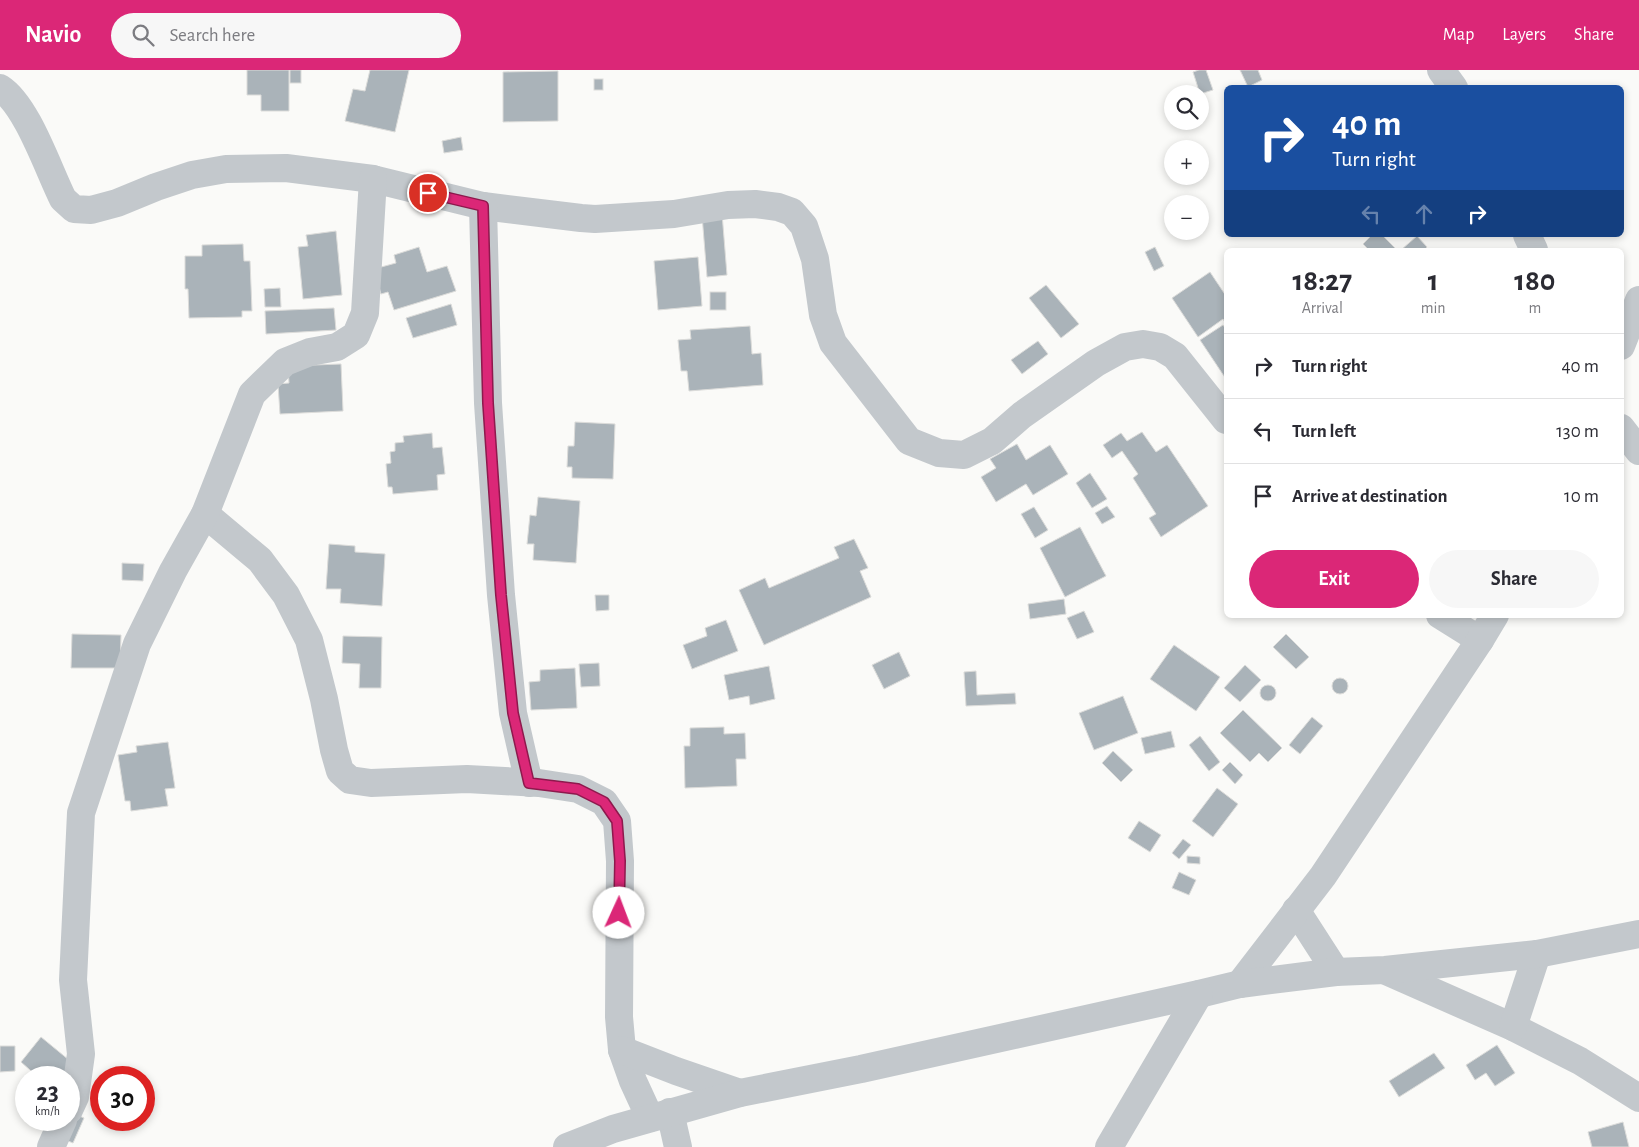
<!DOCTYPE html>
<meta charset="utf-8">
<style>
body{margin:0;font-family:"Alegreya Sans",sans-serif;background:#f7f7f7;color:#2b2b33;height:100vh;display:flex;flex-direction:column;font-size:19px;white-space:nowrap}
*{box-sizing:border-box;margin:0}
p{font-size:16px;color:#7c7c81}
.icon{flex:none;width:28px;height:28px;fill:none;stroke:currentColor;stroke-width:2;stroke-linecap:round;stroke-linejoin:round}
.map{position:relative;flex:1;overflow:hidden}
.sheet{position:absolute;left:1224px;top:178px;width:400px;height:370px;display:flex;flex-direction:column;background:#fff;border-radius:8px;box-shadow:0 2px 8px #0003}
.sheet>*{flex:none}
.hud{position:absolute;left:1224px;top:15px;width:400px;height:152px;border-radius:8px;box-shadow:0 2px 8px #0003;background:#1a4fa0;color:#fff;overflow:hidden}
.fabs{position:absolute;left:1164px;top:15px;display:grid;gap:10px}
.fabs a{display:grid;place-items:center;width:45px;height:45px;border-radius:50%;background:#fff;box-shadow:0 2px 8px #0003;font-size:25px}
.speed{position:absolute;left:15px;top:996px;display:flex;gap:10px;font-size:25px;font-weight:700;text-align:center}
.speed>*{display:grid;place-content:center;width:65px;height:65px;border-radius:50%;background:#fff;box-shadow:0 2px 8px #0003;line-height:1}
.speed small{font-size:12px;font-weight:400}
.speed .limit{border:8px solid #d22;background:#fff;color:#111}
.pin{position:absolute;display:grid;place-items:center;width:42px;height:42px;color:#fff;margin:-21px;border:2px solid #fff;border-radius:50%;box-shadow:0 1px 5px #0007}
.me{position:absolute;width:55px;margin:-28px;rotate:2deg;stroke-linejoin:round;filter:drop-shadow(0 0 4px #0008)}
.turn{display:flex;align-items:center;gap:18px;height:105px;padding:0 25px;font-size:22px}
.turn .icon{width:65px;height:65px;stroke-width:2.5}
.turn b{display:block;font-size:35px;line-height:42px}
.lanes{display:flex;align-items:center;height:48px;padding:0 25px;background:#0003;justify-content:center;gap:25px;direction:ltr}
.lanes .off{opacity:.35}
.eta{display:flex;justify-content:space-evenly;align-items:center;height:85px;text-align:center}
.eta b{font-size:30px;font-weight:600;line-height:35px}
.cta{display:flex;gap:10px;margin-top:auto;padding:10px 25px}
.cta a{flex:1;height:58px;border-radius:30px;background:#db2777;color:#fff;font-size:20px;font-weight:600;line-height:58px;text-align:center}
.cta a+a{background:#f7f7f7;color:#2b2b33}
ul{padding:0;list-style:none}
li{display:flex;align-items:center;gap:15px;height:65px;padding:0 25px;border-top:1px solid #e1e1e2}
li div{flex:1}
li b{display:block;font-size:19px}
li em{font-style:normal}
header{display:flex;align-items:center;gap:30px;box-sizing:border-box;height:70px;padding:0 25px;background:#db2777;color:#fff}
header strong{font-size:24px}
nav{display:flex;gap:28px;margin-inline-start:auto;font-size:18px}
.search{width:350px;height:45px;background:#f7f7f7;display:flex;align-items:center;gap:12px;box-sizing:border-box;padding:0 18px;border-radius:28px;color:#7c7c81;font-size:19px}
.map>svg:first-child{display:block}
.building{fill:#aab3b9;stroke:#dcdcda}
.lines{fill:none;stroke-linecap:round;stroke-linejoin:round}
.minor{stroke:#c3c8cc;stroke-width:28}
.route-casing{stroke:#8e194d;stroke-width:12}
.route{stroke:#db2777;stroke-width:9}
</style>
<header>
<strong>Navio</strong>
<div class="search"><svg class="icon" aria-label="search" viewBox="0 0 24 24"><circle cx="10" cy="10" r="6"/><path d="M15 15l6 6"/></svg>Search here</div>
<nav><a>Map</a><a>Layers</a><a>Share</a></nav>
</header>
<div class="map">
<svg width="1639" height="1077" viewBox="0 0 1639 1077">
<rect width="100%" height="100%" fill="#fafaf8"/>
<!-- building -->
<g class="building">
<path d="M 247,0 L 289,0 L 289,41 L 261,41 L 261,25 L 247,25 Z"/>
<rect x="290" y="0" width="11" height="13"/>
<path d="M 370,0 L 409,0 L 395,62 L 345,51 L 353,19 L 365,21 Z"/>
<path d="M 1199,0 L 1206,0 L 1213,20 L 1200,24 L 1193,2 Z"/>
<path d="M 1240,0 L 1258,0 L 1262,10 L 1248,17 Z"/>
<path d="M 558,1 L 558,51 L 503,52 L 503,2 Z"/>
<rect x="594" y="9" width="9" height="11"/>
<path d="M 461,67 L 463,80 L 444,83 L 442,71 Z"/>
<path d="M 722,143 L 727,205 L 707,207 L 702,145 Z"/>
<path d="M 336,161 L 342,225 L 303,229 L 298,177 L 308,176 L 306,165 Z"/>
<path d="M 1372,165 L 1382,165 L 1396,179 L 1369,180 L 1363,174 Z"/>
<path d="M 1417,166 L 1427,177 L 1424,180 L 1401,180 Z"/>
<path d="M 243,174 L 244,191 L 250,191 L 252,241 L 242,241 L 242,247 L 189,248 L 188,219 L 185,219 L 185,186 L 202,186 L 202,175 Z"/>
<path d="M 419,177 L 427,202 L 447,196 L 456,221 L 394,240 L 388,222 L 381,224 L 374,199 L 396,193 L 394,185 Z"/>
<path d="M 1155,177 L 1164,196 L 1154,201 L 1145,182 Z"/>
<path d="M 698,187 L 702,236 L 658,240 L 654,191 Z"/>
<path d="M 1210,202 L 1226,226 L 1226,254 L 1223,249 L 1198,267 L 1172,228 Z"/>
<path d="M 1046,215 L 1079,254 L 1061,268 L 1029,228 Z"/>
<path d="M 280,218 L 281,237 L 265,237 L 264,219 Z"/>
<rect x="710" y="222" width="16" height="18"/>
<path d="M 451,234 L 457,255 L 413,268 L 406,248 Z"/>
<path d="M 334,238 L 336,260 L 266,264 L 265,241 Z"/>
<path d="M 1223,255 L 1226,259 L 1226,309 L 1200,270 Z"/>
<path d="M 750,256 L 752,284 L 761,283 L 763,315 L 689,321 L 687,301 L 681,301 L 678,270 L 691,269 L 690,260 Z"/>
<path d="M 1038,271 L 1048,284 L 1022,304 L 1011,290 Z"/>
<path d="M 341,294 L 343,341 L 280,344 L 278,314 L 289,313 L 288,296 Z"/>
<path d="M 575,352 L 615,354 L 613,409 L 572,408 L 572,397 L 567,397 L 568,376 L 574,376 Z"/>
<path d="M 1142,362 L 1156,382 L 1167,375 L 1208,436 L 1161,467 L 1149,448 L 1156,444 L 1133,408 L 1138,404 L 1122,381 L 1112,388 L 1103,375 L 1121,363 L 1127,371 Z"/>
<path d="M 432,363 L 433,378 L 442,377 L 445,404 L 437,405 L 438,420 L 393,424 L 392,417 L 388,417 L 386,394 L 391,393 L 390,382 L 395,381 L 395,373 L 404,372 L 403,366 Z"/>
<path d="M 1017,374 L 1026,390 L 1050,375 L 1068,404 L 1033,425 L 1026,414 L 996,432 L 981,407 L 996,398 L 990,389 Z"/>
<path d="M 1090,403 L 1107,429 L 1092,438 L 1076,413 Z"/>
<path d="M 538,427 L 580,431 L 576,493 L 533,490 L 534,474 L 527,474 L 530,445 L 536,446 Z"/>
<path d="M 1107,436 L 1115,447 L 1102,454 L 1095,443 Z"/>
<path d="M 1034,437 L 1048,460 L 1035,468 L 1021,444 Z"/>
<path d="M 1080,457 L 1106,506 L 1065,527 L 1040,478 Z"/>
<path d="M 854,469 L 868,498 L 860,501 L 871,527 L 764,575 L 739,520 L 765,508 L 769,518 L 839,488 L 834,477 Z"/>
<path d="M 329,474 L 355,476 L 355,482 L 385,484 L 382,536 L 340,533 L 341,519 L 326,519 Z"/>
<path d="M 122,493 L 144,494 L 143,511 L 122,510 Z"/>
<path d="M 595,525 L 609,525 L 609,540 L 596,541 Z"/>
<path d="M 1064,529 L 1066,544 L 1030,549 L 1028,534 Z"/>
<path d="M 1084,541 L 1094,562 L 1077,569 L 1067,548 Z"/>
<path d="M 726,550 L 738,581 L 692,599 L 683,575 L 707,566 L 705,558 Z"/>
<path d="M 72,564 L 121,565 L 120,598 L 71,598 Z"/>
<path d="M 1286,564 L 1309,587 L 1296,599 L 1273,577 Z"/>
<path d="M 343,566 L 382,567 L 381,618 L 359,618 L 360,594 L 342,593 Z"/>
<path d="M 1174,575 L 1220,607 L 1196,641 L 1150,609 Z"/>
<path d="M 899,582 L 910,606 L 884,619 L 872,595 Z"/>
<path d="M 599,593 L 600,616 L 581,617 L 579,594 Z"/>
<path d="M 1245,595 L 1261,610 L 1240,632 L 1224,618 Z"/>
<path d="M 769,596 L 775,629 L 750,635 L 749,626 L 729,630 L 724,605 Z"/>
<path d="M 575,598 L 577,638 L 531,640 L 529,612 L 540,611 L 540,600 Z"/>
<path d="M 976,601 L 977,625 L 1015,623 L 1016,634 L 966,636 L 964,602 Z"/>
<circle cx="1340" cy="616" r="8"/>
<circle cx="1268" cy="623" r="8"/>
<path d="M 1123,626 L 1138,663 L 1094,680 L 1079,643 Z"/>
<path d="M 1243,640 L 1282,678 L 1268,692 L 1259,683 L 1250,692 L 1220,663 Z"/>
<path d="M 1312,647 L 1323,656 L 1300,684 L 1289,675 Z"/>
<path d="M 724,657 L 724,664 L 745,663 L 746,689 L 736,689 L 737,716 L 685,718 L 684,676 L 690,676 L 690,658 Z"/>
<path d="M 1171,661 L 1175,677 L 1145,684 L 1141,668 Z"/>
<path d="M 1200,666 L 1220,692 L 1209,701 L 1189,675 Z"/>
<path d="M 168,672 L 175,718 L 165,719 L 168,736 L 131,741 L 130,731 L 125,731 L 118,685 L 137,682 L 136,676 Z"/>
<path d="M 1113,681 L 1133,700 L 1121,712 L 1102,693 Z"/>
<path d="M 1230,692 L 1243,705 L 1235,714 L 1222,700 Z"/>
<path d="M 1217,718 L 1238,734 L 1213,767 L 1192,751 Z"/>
<path d="M 1139,751 L 1161,765 L 1150,782 L 1128,768 Z"/>
<path d="M 1183,769 L 1191,775 L 1179,789 L 1172,783 Z"/>
<path d="M 1187,786 L 1200,787 L 1200,794 L 1187,793 Z"/>
<path d="M 1179,802 L 1196,810 L 1189,825 L 1172,818 Z"/>
<path d="M 41,967 L 75,995 L 64,1008 L 39,1008 L 21,992 Z"/>
<path d="M 1497,975 L 1515,1003 L 1495,1016 L 1486,1003 L 1475,1010 L 1466,995 Z"/>
<path d="M 0,976 L 15,976 L 15,1001 L 0,1002 Z"/>
<path d="M 1434,983 L 1445,998 L 1399,1027 L 1389,1011 Z"/>
<path d="M 72,1043 L 84,1048 L 73,1073 L 61,1068 Z"/>
<path d="M 1623,1052 L 1629,1077 L 1592,1077 L 1588,1062 Z"/>
</g>
<g class="lines">
<!-- minor -->
<g class="minor">
<path d="M 1441,0 L 1454,18"/>
<path d="M 0,18 C 27,35 48,99 63,129 L 74,139 L 91,140 L 117,133 L 156,117 L 192,105 L 226,99 L 286,98 L 373,109 L 483,136 L 581,148 L 595,149 L 674,144 L 728,135 L 755,134 L 778,137 L 792,142 L 804,156 L 815,189 L 823,245 L 833,273 L 909,371 L 939,383 L 964,385 L 992,371 L 1022,345 L 1096,293 L 1125,277 L 1143,274 L 1160,277 L 1175,286 L 1226,350"/>
<path d="M 483,136 L 488,333 L 501,525 L 513,643 L 529,713"/>
<path d="M 1527,165 L 1534,180"/>
<path d="M 1621,276 L 1639,230"/>
<path d="M 1621,358 L 1639,381"/>
<path d="M 205,444 L 260,490 L 286,525 L 309,570 L 324,629 L 334,680 L 340,701 L 350,710 L 371,713 L 467,709 L 539,713 L 578,719 L 604,732 L 617,751 L 620,791 L 619,947 L 622,980 L 633,1011 L 650,1048"/>
<path d="M 1440,545 L 1480,570"/>
<path d="M 1296,840 L 1336,902"/>
<path d="M 1386,901 L 1513,957 L 1580,991 L 1639,1028"/>
<path d="M 1240,914 L 1323,806 L 1480,570 L 1495,545"/>
<path d="M 1513,957 L 1537,884"/>
<path d="M 622,980 L 676,1001 L 740,1023"/>
<path d="M 69,1040 L 75,1027 L 81,984 L 73,910 L 81,743 L 137,574 L 173,501 L 205,444 L 252,324 L 285,292 L 310,282 L 337,277 L 356,265 L 365,243 L 373,109"/>
<path d="M 670,1042 L 678,1077"/>
<path d="M 51,1077 L 63,1050"/>
<path d="M 567,1077 L 613,1059 L 740,1023 L 861,999 L 1199,924 L 1240,914 L 1336,902 L 1385,900 L 1537,884 L 1639,864"/>
<path d="M 1109,1077 L 1199,924"/>
</g>
</g>
<g class="lines">
<!-- route casing -->
<g class="route-casing">
<path id="route" d="M 428,123 L 483,136 L 488,333 L 501,525 L 513,643 L 529,713 L 578,719 L 604,732 L 617,751 L 620,791 L 619,843"/>
</g>
<!-- route -->
<use href="#route" class="route"/>
</g>
</svg>
<div class="fabs">
<a><svg class="icon" aria-label="search" viewBox="0 0 24 24"><circle cx="10" cy="10" r="6"/><path d="M15 15l6 6"/></svg></a>
<a>+</a>
<a>−</a>
</div>
<div class="speed"><div>23<small>km/h</small></div><div class="limit">30</div></div>
<div class="pin" style="left:428px;top:123px;background:#d93025"><svg class="icon" aria-label="arrive" viewBox="0 0 24 24"><path d="M6 21V4h12l-3 4 3 4H6"/></svg></div>
<svg class="me" style="left:619px;top:843px" viewBox="-20 -20 40 40"><circle r="19" fill="#fff"/><path d="M0-13L10 11 0 6-10 11z" fill="#db2777"/></svg>
<div class="hud">
<div class="turn"><svg class="icon" aria-label="right" viewBox="0 0 24 24"><path d="M7 20v-9h11M14 6l5 5-5 5"/></svg><div><b>40 m</b>Turn right</div></div>
<div class="lanes"><svg class="icon off" aria-label="left" viewBox="0 0 24 24"><path d="M17 20v-9H6M10 6l-5 5 5 5"/></svg><svg class="icon off" aria-label="ahead" viewBox="0 0 24 24"><path d="M12 20V5M6 11l6-6 6 6"/></svg><svg class="icon" aria-label="right" viewBox="0 0 24 24"><path d="M7 20v-9h11M14 6l5 5-5 5"/></svg></div>
</div>
<section class="sheet">
<div class="eta">
<div><b>18:27</b><p>Arrival</p></div>
<div><b>1</b><p>min</p></div>
<div><b>180</b><p>m</p></div>
</div>
<ul>
<li><svg class="icon" aria-label="right" viewBox="0 0 24 24"><path d="M7 20v-9h11M14 6l5 5-5 5"/></svg><div><b>Turn right</b></div><em>40 m</em></li>
<li><svg class="icon" aria-label="left" viewBox="0 0 24 24"><path d="M17 20v-9H6M10 6l-5 5 5 5"/></svg><div><b>Turn left</b></div><em>130 m</em></li>
<li><svg class="icon" aria-label="arrive" viewBox="0 0 24 24"><path d="M6 21V4h12l-3 4 3 4H6"/></svg><div><b>Arrive at destination</b></div><em>10 m</em></li>
</ul>
<div class="cta"><a>Exit</a><a>Share</a></div>
</section>
</div>
